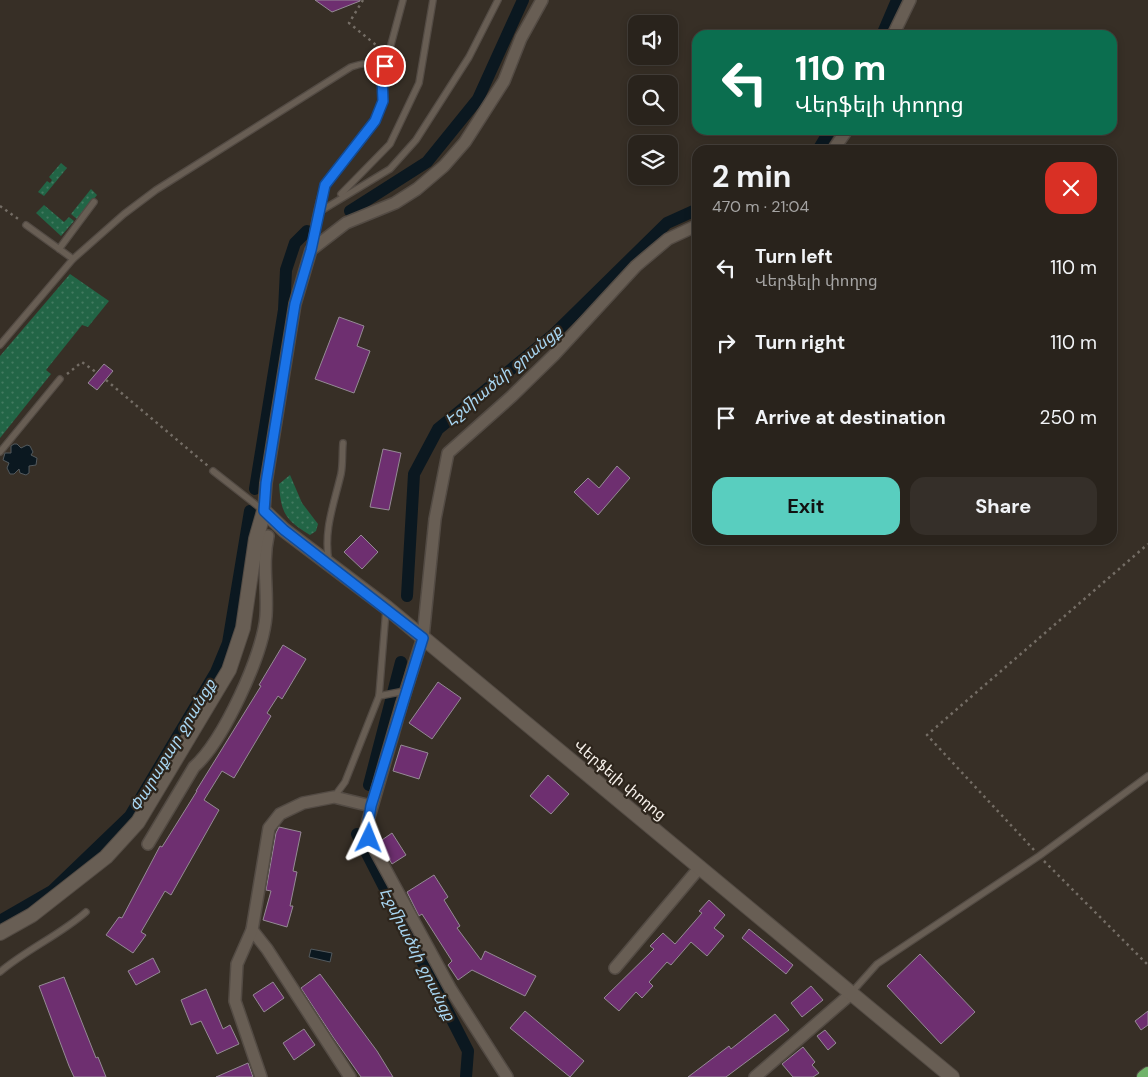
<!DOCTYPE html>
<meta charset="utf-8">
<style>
body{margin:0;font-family:"DM Sans","Noto Sans Armenian",sans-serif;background:#352f29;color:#f1f3f6;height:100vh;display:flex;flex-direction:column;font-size:19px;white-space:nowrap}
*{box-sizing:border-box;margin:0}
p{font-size:16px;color:#a5a4a3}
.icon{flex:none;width:28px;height:28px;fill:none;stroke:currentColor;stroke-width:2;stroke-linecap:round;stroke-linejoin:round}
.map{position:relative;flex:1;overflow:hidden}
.details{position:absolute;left:692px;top:145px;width:425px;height:400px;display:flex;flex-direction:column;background:#29231c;border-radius:15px;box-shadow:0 2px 8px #0003,0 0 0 1px #45403b}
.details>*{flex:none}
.top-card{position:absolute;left:692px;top:30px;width:425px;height:105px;border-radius:15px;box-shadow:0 2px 8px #0003,0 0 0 1px #45403b;background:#0b6e4f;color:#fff;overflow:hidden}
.buttons{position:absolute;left:628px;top:15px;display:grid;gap:10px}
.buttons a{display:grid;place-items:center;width:50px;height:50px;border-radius:10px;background:#29231c;box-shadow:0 2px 8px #0003,0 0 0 1px #45403b;font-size:25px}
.pin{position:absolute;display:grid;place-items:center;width:42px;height:42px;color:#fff;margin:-21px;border:2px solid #fff;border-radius:50%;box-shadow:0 1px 5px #0007}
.me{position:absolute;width:55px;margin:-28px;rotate:2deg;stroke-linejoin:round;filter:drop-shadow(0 0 4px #0008)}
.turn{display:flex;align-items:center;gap:18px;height:105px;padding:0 20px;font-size:22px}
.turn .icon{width:65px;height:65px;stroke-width:2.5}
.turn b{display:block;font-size:35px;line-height:42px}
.round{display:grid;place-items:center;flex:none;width:52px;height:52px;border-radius:15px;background:#352f29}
.overview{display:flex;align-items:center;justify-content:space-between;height:85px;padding:0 20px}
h1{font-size:30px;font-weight:700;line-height:38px}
.action{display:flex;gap:10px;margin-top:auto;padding:10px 20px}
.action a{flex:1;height:58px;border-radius:15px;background:#59cebf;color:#111;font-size:20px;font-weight:700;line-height:58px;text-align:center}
.action a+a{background:#352f29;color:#f1f3f6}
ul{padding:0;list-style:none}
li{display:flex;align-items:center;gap:15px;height:75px;padding:0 20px}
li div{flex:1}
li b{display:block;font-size:19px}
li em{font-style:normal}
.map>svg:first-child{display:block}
.grass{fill:url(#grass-dots)}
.water{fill:#0b1820;stroke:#52595d}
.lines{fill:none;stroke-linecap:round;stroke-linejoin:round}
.canal{stroke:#0b1820;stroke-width:12}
.building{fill:#6e2f70;stroke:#958a95}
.service-casing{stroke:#534b44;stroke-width:8}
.minor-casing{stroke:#534b44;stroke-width:14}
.tertiary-casing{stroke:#534b44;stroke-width:16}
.trunk-casing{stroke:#534b44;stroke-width:16}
.path{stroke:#746d65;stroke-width:2.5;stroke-dasharray:2.5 4;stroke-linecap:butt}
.service{stroke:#685e54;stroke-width:5.5}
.minor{stroke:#685e54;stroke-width:11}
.tertiary{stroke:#685e54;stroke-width:14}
.trunk{stroke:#71b36b;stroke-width:14}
.route-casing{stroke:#114b97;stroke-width:12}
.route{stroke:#1a73e8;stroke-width:9}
.labels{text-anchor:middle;stroke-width:4.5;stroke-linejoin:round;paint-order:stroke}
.street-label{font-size:15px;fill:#f6f0ea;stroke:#2d251c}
.water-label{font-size:16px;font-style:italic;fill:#a8d6f2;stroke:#2d251c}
</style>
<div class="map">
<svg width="1148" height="1077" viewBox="0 0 1148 1077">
<defs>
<pattern id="grass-dots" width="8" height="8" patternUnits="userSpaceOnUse" patternTransform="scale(1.25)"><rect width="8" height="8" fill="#226546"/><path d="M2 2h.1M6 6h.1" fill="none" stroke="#437b61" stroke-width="1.8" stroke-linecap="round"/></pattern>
</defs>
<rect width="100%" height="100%" fill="#372f26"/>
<!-- grass -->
<g class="grass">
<path d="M 61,163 L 67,168 L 44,196 L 38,192 L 47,181 L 50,183 L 52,180 L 49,177 Z"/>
<path d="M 91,189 L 97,195 L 78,220 L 71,214 Z"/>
<path d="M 44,205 L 64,222 L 69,217 L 74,221 L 61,236 L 36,213 Z"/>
<path d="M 70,274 L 109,301 L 88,327 L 82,325 L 46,370 L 51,374 L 0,438 L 0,356 Z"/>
<path d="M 290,475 L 302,503 L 318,524 L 316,531 L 310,535 C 285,520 281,513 279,484 Z"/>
</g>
<!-- water -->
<g class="water">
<path d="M 14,444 L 17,444 L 21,448 L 27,445 L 30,446 L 33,452 L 31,455 L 37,458 L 36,465 L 29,466 L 29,473 L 26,475 L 20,473 L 19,469 L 14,474 L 10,474 L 7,468 L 9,463 L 3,460 L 5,453 L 11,453 L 11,446 Z"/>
<path d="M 311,949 L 332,953 L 330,962 L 309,957 Z"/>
</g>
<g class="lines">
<!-- canal -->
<g class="canal">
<path d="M 882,35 L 897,0"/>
<path d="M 818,150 L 830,130"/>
<path d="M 350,211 L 427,162 L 478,99 L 523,0"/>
<path d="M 255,489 L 284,310 L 286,270 L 295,243 L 307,231"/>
<path d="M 407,596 L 414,474 L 438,429 L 553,335 L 667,223 L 698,209"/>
<path d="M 369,785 L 401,662"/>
<path d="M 357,834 L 468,1051 L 466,1077"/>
<path d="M 0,921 L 52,891 L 130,816 L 216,672 L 228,643 L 250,511"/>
</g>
</g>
<!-- building -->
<g class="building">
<path d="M 315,0 L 360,0 L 360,1 L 332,12 Z"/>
<path d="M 339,317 L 364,326 L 357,346 L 370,351 L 354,393 L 315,379 Z"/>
<path d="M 104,364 L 113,371 L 97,390 L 88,383 Z"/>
<path d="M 383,449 L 401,453 L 389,510 L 370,507 Z"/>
<path d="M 617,466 L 630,478 L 598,515 L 574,492 L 588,478 L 599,488 Z"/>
<path d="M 361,535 L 378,552 L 362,569 L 344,552 Z"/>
<path d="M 283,645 L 306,659 L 282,699 L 278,696 L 267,713 L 271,716 L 234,778 L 222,771 L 204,800 L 219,810 L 171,895 L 165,891 L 141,932 L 146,935 L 133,953 L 106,935 L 119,917 L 122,918 L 160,846 L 162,847 L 197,791 L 196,791 L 261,686 L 259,685 Z"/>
<path d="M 438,682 L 461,698 L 432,739 L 409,723 Z"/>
<path d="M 401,745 L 428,753 L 419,779 L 393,771 Z"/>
<path d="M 548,775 L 569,794 L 551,814 L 530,796 Z"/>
<path d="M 279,827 L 301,832 L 293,871 L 297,872 L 290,906 L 293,906 L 287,927 L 263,920 L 271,891 L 266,890 L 276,833 Z"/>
<path d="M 392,833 L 406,855 L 392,864 L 379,842 Z"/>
<path d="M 434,875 L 448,897 L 444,900 L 460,926 L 457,928 L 481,960 L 485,951 L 536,976 L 525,996 L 472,970 L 458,980 L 448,965 L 452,961 L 422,914 L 419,916 L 407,892 Z"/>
<path d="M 709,900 L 725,915 L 714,928 L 724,936 L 707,956 L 691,942 L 671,965 L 667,962 L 649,982 L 653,986 L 642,998 L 636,992 L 619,1011 L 604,998 L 654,949 L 650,946 L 663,933 L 675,944 L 702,913 L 699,911 Z"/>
<path d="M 749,929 L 793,965 L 786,974 L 742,938 Z"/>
<path d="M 920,954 L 975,1012 L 941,1044 L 887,986 Z"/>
<path d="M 153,958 L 160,972 L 136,985 L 128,971 Z"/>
<path d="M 320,974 L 377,1051 L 393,1077 L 361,1077 L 333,1037 L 301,988 Z"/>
<path d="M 64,977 L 96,1058 L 98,1057 L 106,1077 L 74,1077 L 69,1066 L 39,986 Z"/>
<path d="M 273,982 L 284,998 L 264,1012 L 253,995 Z"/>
<path d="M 811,986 L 823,1000 L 802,1017 L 791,1003 Z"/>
<path d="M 206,989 L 223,1029 L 230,1025 L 239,1044 L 217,1054 L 201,1021 L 191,1025 L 181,1000 Z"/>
<path d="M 525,1011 L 584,1061 L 570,1077 L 510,1028 Z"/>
<path d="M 1148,1011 L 1148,1025 L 1141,1030 L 1135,1021 Z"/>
<path d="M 775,1014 L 789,1030 L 726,1077 L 688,1077 L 729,1046 L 731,1049 Z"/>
<path d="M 304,1029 L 315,1045 L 294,1060 L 283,1043 Z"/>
<path d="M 825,1030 L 836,1043 L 828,1050 L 817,1036 Z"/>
<path d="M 803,1047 L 815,1062 L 812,1065 L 819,1073 L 813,1077 L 793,1077 L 782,1064 Z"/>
<path d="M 248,1063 L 253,1077 L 216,1077 Z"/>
</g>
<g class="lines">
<!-- service casing -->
<g class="service-casing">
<g id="service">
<path d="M 382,78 L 403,0"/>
<path d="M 341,194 L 390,144 L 419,83 L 433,0"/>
<path d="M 319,212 L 390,169 L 416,140 L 469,57 L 498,0"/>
<path d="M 26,225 L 73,259"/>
<path d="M 59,249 L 94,202"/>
<path d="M 0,345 L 73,259 L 124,214 L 156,190 L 351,67 C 360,64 369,61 375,69 C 402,103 359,144 339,168 C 334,173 327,180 324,186 C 318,203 312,232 311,250"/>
<path d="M 0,452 L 60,379"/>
<path d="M 213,471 L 264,511"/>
<path d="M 329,562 C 323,531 334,504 341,474 C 343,464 342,453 343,443"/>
<path d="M 379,696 L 405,691"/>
<path d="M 334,797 L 345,782 L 379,696 L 386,610"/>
<path d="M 0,972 C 27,949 60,935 86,912"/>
<path d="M 852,992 L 877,964 L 1039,856 L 1148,776"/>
</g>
</g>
<!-- minor casing -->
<g class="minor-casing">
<g id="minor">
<path d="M 893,35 L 910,0"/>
<path d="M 833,150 L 847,130"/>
<path d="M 264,511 L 266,483 L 295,304 L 311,250 L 346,223 L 395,203 L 417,189 L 444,166 L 465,142 L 504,81 L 521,38 L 542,0"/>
<path d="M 148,844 L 194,767 C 223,741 263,655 266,616 C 268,589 262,563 268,536"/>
<path d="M 252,930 L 267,949 L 350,1077"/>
<path d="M 615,968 L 700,867"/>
<path d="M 261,1077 L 235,1001 L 237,964 L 252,930 L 269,828 L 280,814 L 303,803 L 334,797 L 371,806"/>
<path d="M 507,1077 L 450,988 L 369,839 L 367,824 L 402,703 L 423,637 L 435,519 L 448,453 L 512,396 L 554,355 L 636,266 L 668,239 L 698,225"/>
<path d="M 755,1077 L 852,993"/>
</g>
</g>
<!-- tertiary casing -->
<g class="tertiary-casing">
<path id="tertiary" d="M 0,933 L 32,915 L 106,857 L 138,822 L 229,670 L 243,628 L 256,539 L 264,511 L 284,530 L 386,607 L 952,1077"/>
</g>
<!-- trunk casing -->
<g class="trunk-casing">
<path id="trunk" d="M 1144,1077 L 1148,1074"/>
</g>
<!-- path -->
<g class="path">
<path d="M 363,0 L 349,23 L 381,49"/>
<path d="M 0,206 L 21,221"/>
<path d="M 67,374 L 82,362 L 97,373"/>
<path d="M 106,380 L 208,466"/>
<path d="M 1034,850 L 927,735 L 1148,544"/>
<path d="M 1044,861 L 1148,965"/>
</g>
<!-- service -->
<use href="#service" class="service"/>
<!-- minor -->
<use href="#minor" class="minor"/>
<!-- tertiary -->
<use href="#tertiary" class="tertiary"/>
<!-- trunk -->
<use href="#trunk" class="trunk"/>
</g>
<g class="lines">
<!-- route casing -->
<g class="route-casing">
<path id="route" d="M 369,838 L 368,824 L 371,806 L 423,638 L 284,530 L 264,511 L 266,483 L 295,304 L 311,250 L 325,185 L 375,121 L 383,101 L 382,78 L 385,66"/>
</g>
<!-- route -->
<use href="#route" class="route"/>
</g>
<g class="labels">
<!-- street labels -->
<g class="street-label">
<text transform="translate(620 780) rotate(40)" y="5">Վերֆելի փողոց</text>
</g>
<!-- water labels -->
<g class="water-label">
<text transform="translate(503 375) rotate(-40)" y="6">Էջմիածնի ջրանցք</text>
<text transform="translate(172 745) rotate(-59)" y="6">Փարաքար ջրանցք</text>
<text transform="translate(418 954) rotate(63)" y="6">Էջմիածնի ջրանցք</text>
</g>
</g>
</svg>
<div class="buttons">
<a><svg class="icon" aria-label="sound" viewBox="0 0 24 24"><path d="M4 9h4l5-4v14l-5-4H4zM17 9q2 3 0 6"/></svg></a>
<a><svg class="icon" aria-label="search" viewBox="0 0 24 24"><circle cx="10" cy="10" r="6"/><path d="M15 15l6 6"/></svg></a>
<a><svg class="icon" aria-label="layers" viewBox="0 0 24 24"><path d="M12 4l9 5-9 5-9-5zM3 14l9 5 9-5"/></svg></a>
</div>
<div class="pin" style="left:385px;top:66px;background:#d93025"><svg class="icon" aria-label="arrive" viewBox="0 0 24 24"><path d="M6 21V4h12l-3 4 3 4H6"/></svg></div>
<svg class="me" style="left:369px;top:838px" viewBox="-20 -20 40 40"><path d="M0-17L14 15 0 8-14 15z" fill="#1a73e8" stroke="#fff" stroke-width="4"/></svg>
<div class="top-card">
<div class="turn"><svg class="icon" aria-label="left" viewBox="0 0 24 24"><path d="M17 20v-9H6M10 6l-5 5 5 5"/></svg><div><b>110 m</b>Վերֆելի փողոց</div></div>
</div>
<section class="details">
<div class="overview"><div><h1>2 min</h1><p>470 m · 21:04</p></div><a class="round" style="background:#d93025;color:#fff"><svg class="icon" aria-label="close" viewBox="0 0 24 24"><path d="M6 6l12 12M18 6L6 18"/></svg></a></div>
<ul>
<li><svg class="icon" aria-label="left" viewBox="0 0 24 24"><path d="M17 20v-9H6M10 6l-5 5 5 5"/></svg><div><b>Turn left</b><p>Վերֆելի փողոց</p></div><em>110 m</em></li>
<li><svg class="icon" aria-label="right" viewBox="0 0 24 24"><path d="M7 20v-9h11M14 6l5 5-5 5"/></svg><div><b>Turn right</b></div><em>110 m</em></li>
<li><svg class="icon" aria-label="arrive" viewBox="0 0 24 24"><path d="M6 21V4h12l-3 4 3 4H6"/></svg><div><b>Arrive at destination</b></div><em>250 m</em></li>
</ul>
<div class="action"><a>Exit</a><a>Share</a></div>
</section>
</div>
